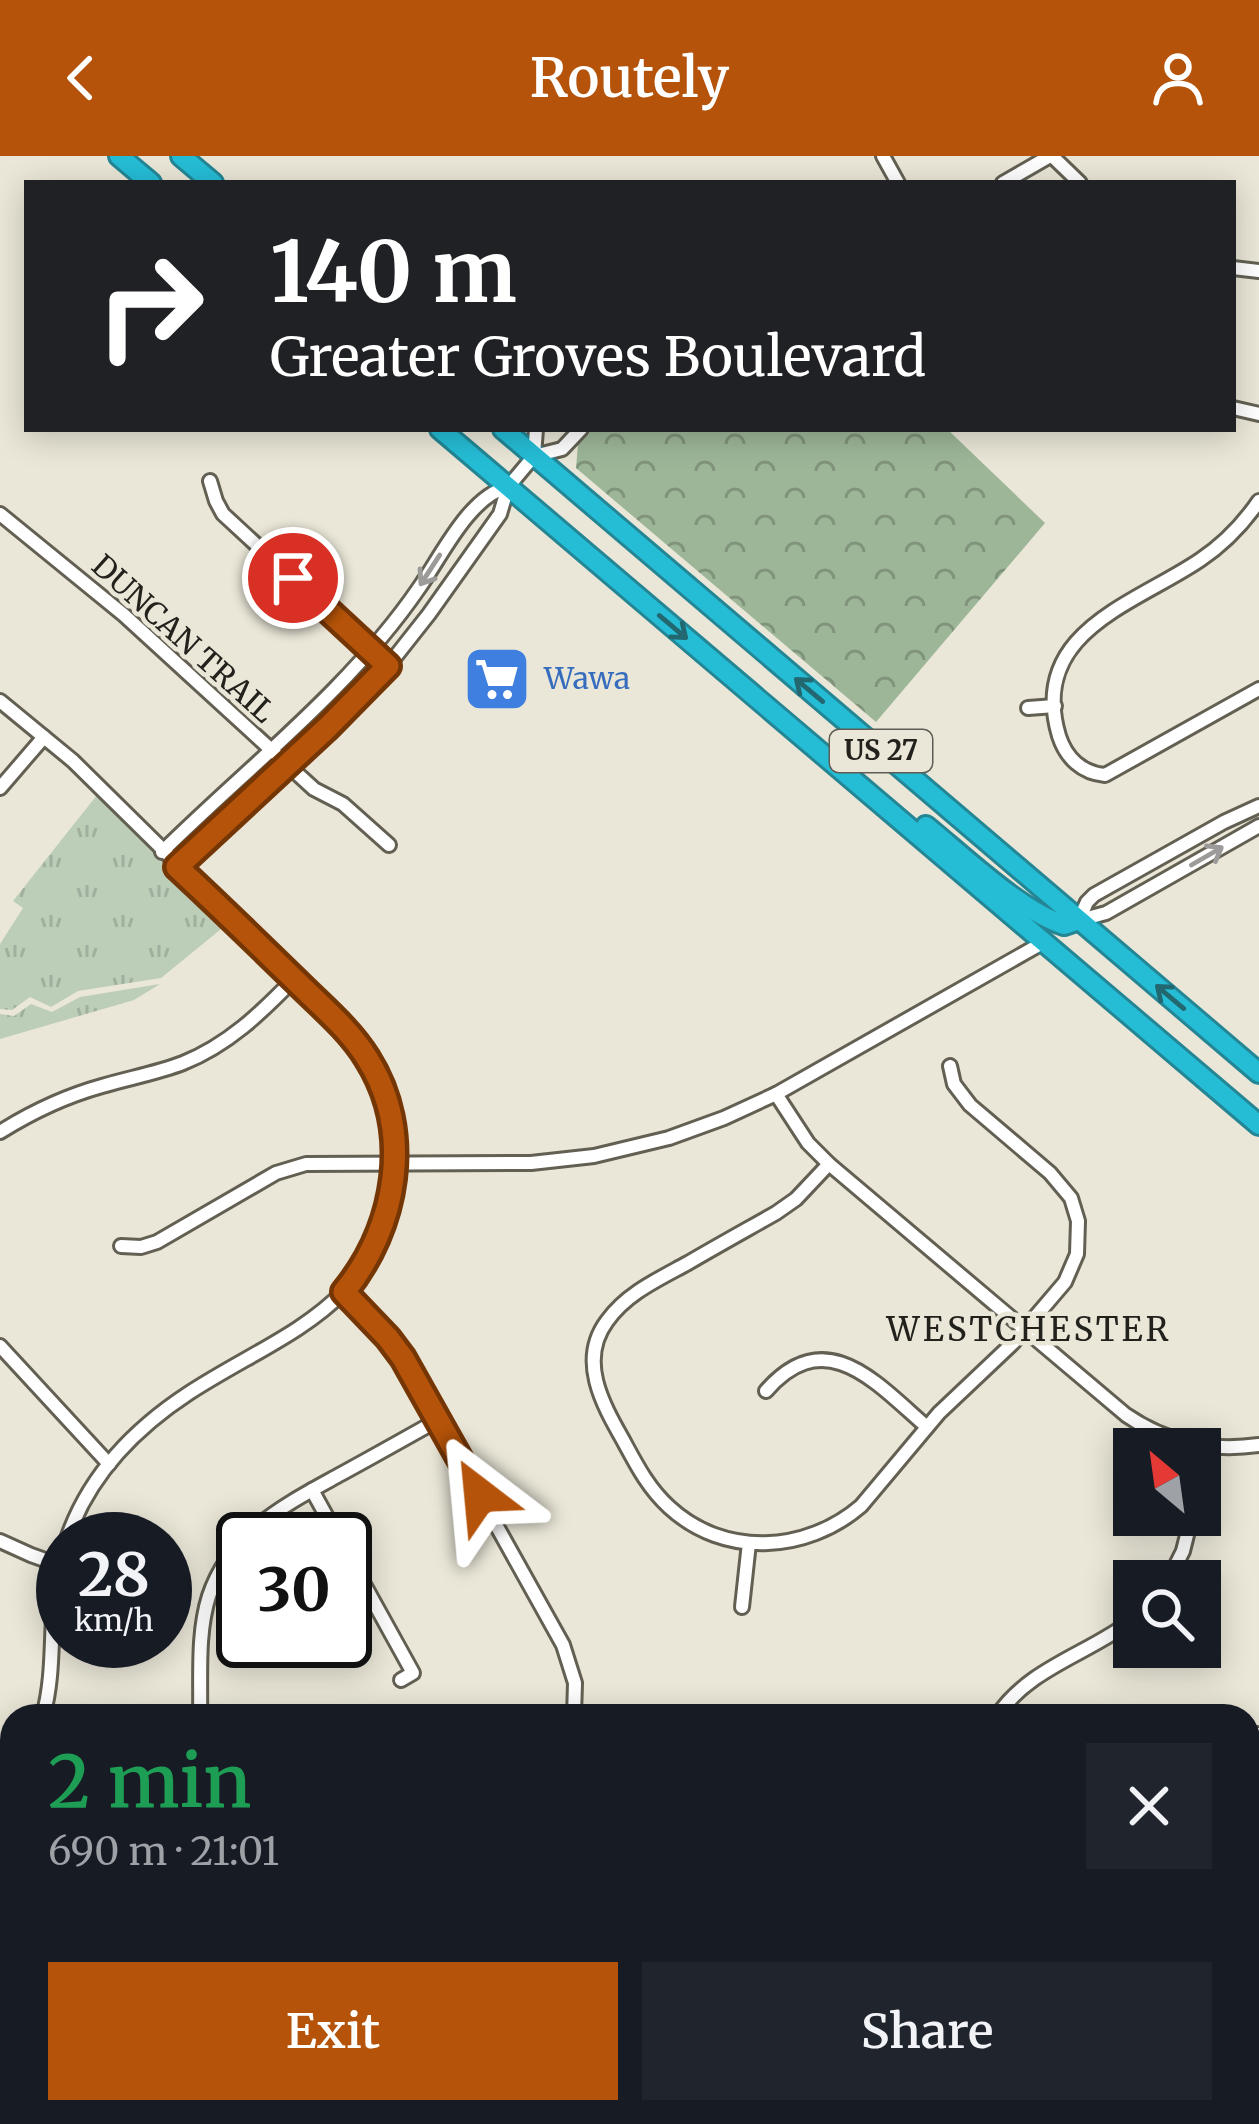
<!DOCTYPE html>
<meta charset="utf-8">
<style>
body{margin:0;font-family:Merriweather,serif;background:#20242c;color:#f1f3f6;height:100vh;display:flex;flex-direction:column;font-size:45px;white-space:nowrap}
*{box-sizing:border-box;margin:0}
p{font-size:39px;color:#9ea1a6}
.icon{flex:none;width:66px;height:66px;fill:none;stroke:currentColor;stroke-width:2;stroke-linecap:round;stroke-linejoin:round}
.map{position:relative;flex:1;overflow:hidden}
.details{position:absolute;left:0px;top:1548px;width:1260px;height:420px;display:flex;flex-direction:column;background:#171b24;border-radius:36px 36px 0 0;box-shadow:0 6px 30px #0003}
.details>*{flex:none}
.banner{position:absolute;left:24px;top:24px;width:1212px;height:252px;border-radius:0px;box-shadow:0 6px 30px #0003;background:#202124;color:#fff;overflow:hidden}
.needle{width:78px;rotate:331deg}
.tools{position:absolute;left:1113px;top:1272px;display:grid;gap:24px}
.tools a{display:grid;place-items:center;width:108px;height:108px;border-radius:0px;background:#171b24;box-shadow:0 6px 30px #0003;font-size:60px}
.speed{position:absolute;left:36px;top:1356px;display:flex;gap:24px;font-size:60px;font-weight:700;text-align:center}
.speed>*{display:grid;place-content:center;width:156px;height:156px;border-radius:50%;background:#171b24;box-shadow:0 6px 30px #0003;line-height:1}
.speed small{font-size:30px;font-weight:400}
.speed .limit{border:6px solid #111;border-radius:18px;background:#fff;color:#111}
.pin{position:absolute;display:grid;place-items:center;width:102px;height:102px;color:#fff;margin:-51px;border:6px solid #fff;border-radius:50%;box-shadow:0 3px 12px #0007}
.me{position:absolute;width:132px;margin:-66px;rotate:331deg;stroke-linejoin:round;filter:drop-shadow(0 0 9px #0008)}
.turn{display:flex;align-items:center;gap:42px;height:252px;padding:0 48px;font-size:54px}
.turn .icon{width:156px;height:156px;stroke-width:2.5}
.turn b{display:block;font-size:84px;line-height:102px}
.round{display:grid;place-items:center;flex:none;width:126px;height:126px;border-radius:0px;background:#20242c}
.head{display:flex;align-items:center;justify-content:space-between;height:204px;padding:0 48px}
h1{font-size:72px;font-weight:600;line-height:90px;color:#1e9e55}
.action{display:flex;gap:24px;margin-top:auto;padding:24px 48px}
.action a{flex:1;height:138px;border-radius:0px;background:#b45309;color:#fff;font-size:48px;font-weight:600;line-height:138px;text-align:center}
.action a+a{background:#20242c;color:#f1f3f6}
header{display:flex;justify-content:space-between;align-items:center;height:156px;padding:0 48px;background:#b45309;color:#fff;font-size:54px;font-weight:600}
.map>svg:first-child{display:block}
.forest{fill:url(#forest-crowns)}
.park{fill:url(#park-tufts)}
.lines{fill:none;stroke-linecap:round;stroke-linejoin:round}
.minor-casing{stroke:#636053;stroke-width:18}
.major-casing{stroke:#248695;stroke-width:21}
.highway-casing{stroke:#248695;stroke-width:24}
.minor{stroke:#fff;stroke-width:12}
.major{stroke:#7cd7e6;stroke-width:15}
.highway{stroke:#25bdd6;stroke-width:18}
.oneway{stroke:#9c9b99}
.oneway2{stroke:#236770}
.route-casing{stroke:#753606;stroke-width:30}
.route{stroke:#b45309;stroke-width:21}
.labels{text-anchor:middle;stroke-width:9;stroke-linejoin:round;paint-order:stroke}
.shield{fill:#eae7d8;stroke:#5e5c54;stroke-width:3}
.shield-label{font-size:27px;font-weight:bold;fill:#22211c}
.street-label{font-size:30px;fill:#22211c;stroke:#eae7d8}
.shop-label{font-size:30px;fill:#366cbe;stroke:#eae7d8;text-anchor:start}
.neighbourhood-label{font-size:33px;letter-spacing:3px;fill:#22211c;stroke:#eae7d8}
</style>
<header><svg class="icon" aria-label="back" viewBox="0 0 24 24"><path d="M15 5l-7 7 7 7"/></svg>Routely<svg class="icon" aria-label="person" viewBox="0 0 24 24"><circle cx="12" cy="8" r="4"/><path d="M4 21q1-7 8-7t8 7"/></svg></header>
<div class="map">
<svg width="1259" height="1968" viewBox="0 0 1259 1968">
<defs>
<pattern id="forest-crowns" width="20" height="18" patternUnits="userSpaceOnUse" patternTransform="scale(3)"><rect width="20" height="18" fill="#9db698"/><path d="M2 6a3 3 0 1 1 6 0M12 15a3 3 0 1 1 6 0" fill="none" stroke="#80947b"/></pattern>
<pattern id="park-tufts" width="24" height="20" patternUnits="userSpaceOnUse" patternTransform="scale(3)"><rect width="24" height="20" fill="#bccdb8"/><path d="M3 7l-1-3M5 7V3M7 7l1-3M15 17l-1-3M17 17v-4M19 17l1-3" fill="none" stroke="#a1b09e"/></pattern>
</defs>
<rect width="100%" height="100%" fill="#eae7d8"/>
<!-- forest -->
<path class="forest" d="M 592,273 L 947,273 L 1045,367 L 876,566 L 576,312 L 578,288 Z"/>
<!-- park -->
<g class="park">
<path d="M 101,634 L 231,765 L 161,822 L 78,835 L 51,851 L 30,841 L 12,854 L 0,853 L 0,788 L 23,752 L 13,745 Z"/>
<path d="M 160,828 L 134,844 L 0,883 L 0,858 L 14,860 L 31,848 L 52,856 L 80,841 Z"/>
</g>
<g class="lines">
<!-- minor casing -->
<g class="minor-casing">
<g id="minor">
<path d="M 883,0 L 898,27"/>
<path d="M 1052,0 L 1080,27"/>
<path d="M 1003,27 L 1050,0"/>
<path d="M 1233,112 L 1259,115"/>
<path d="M 1233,252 L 1259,258"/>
<path d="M 534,300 L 562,293 L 581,273"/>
<path d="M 534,300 L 536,273"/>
<path d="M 210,325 L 216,345 L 223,358 L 388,510"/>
<path d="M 1259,345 C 1243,368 1224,388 1200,404 C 1135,448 1028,476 1059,580 C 1066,602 1082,617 1105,619 L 1259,533"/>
<path d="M 0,358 L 124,459 L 314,633 L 343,648 L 389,689"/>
<path d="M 0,545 L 73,605 L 347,875 C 380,917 399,966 394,1020 C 381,1152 283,1176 189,1237 C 134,1273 88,1321 67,1383"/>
<path d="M 1028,552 L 1055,550"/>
<path d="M 0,632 L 44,581"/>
<path d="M 162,696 C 249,610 349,534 419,432 C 441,401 469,340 508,331"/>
<path d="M 177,711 L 328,571 L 388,510 L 429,458 L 500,358 L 508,331 L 534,300"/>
<path d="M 1079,764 L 1087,746 L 1094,739 L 1224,666 L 1259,650"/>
<path d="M 1080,764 L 1106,757 L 1259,670"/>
<path d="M 776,938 L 808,987 L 829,1008 L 1126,1259 C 1167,1287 1210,1296 1259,1289"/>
<path d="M 0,976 C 32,956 66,940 102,930 C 129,922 157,917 183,907 C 228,889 261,857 294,823"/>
<path d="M 829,1008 L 796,1043 L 776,1057 C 746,1074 717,1090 688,1107 C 659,1123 627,1137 607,1165 C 578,1204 602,1247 623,1284 C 636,1308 648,1332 669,1351 C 724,1402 806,1397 861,1350 L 939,1257 L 1013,1187 L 1065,1126 L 1077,1098 L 1078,1065 L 1071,1042 L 1050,1017 L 970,949 L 954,928 L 950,910"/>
<path d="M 121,1090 L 141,1091 L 157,1086 L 276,1017 L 306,1008 L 531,1007 L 594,1000 L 669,982 L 724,962 L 776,938 L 1044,786"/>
<path d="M 344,1136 L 388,1182 L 403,1202 L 563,1489 L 575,1527 L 574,1560"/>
<path d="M 0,1190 L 109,1308"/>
<path d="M 766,1235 C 826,1166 877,1228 927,1271"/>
<path d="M 312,1334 L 339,1383"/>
<path d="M 0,1385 L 31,1399 L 59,1409"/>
<path d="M 345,1394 L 413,1517 L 401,1524"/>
<path d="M 1168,1425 L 1183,1395 L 1192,1359"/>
<path d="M 742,1451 L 749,1387"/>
<path d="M 43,1560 C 58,1507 46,1450 63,1394"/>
<path d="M 200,1560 C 201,1521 197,1478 209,1440 C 231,1375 285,1349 341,1318 C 374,1300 406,1282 438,1264"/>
<path d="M 997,1560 C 1030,1511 1089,1498 1134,1463"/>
<path d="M 1248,1584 L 1259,1578"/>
<path d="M 0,1634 L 12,1651"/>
<path d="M 0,1868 L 12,1878"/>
<path d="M 756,1968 L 758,1956"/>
<path d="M 843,1968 L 865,1956"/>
</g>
</g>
<!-- major casing -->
<g class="major-casing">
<g id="major">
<path d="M 1248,1892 L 1259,1886"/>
<path d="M 1113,1968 L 1134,1956"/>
</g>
</g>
<!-- highway casing -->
<g class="highway-casing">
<g id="highway">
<path d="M 119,0 L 151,27"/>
<path d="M 181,0 L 213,27"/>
<path d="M 440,273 L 1259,969"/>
<path d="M 503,273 L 1259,917"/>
<path d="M 926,670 C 963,700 1020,755 1064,769 L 1079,764"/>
</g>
</g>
<!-- minor -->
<use href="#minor" class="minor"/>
<!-- major -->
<use href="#major" class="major"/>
<!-- highway -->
<use href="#highway" class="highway"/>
</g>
<!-- one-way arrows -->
<defs><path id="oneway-shaft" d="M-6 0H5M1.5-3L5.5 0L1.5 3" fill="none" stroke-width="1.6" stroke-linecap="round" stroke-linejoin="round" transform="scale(3)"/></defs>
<g class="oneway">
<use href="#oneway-shaft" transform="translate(430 414) rotate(123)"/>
<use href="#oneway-shaft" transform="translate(1207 700) rotate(-30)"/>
</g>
<g class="oneway2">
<use href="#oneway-shaft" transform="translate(673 471) rotate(40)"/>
<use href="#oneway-shaft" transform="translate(809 534) rotate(-140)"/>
<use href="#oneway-shaft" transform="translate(1170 841) rotate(-140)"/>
</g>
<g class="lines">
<!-- route casing -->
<g class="route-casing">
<path id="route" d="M 293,422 L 388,510 L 328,571 L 177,711 C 218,749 258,788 298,827 C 322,851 349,873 367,902 C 414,976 397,1071 344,1136 L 388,1182 L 403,1202 L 480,1339"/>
</g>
<!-- route -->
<use href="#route" class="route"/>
</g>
<!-- icons -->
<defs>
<g id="supermarket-square" transform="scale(3.45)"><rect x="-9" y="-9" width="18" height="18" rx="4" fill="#3f7fe0" stroke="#eae7d8"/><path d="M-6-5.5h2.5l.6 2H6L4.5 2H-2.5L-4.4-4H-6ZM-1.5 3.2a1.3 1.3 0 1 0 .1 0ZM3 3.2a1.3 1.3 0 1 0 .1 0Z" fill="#fff"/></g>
</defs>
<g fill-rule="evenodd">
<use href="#supermarket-square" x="497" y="523"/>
</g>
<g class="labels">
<!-- shield labels -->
<rect class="shield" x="830" y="574" width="102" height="42" rx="9"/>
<g class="shield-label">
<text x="881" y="604">US 27</text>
</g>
<!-- street labels -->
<g class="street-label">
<text transform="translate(183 483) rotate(42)" y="10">DUNCAN TRAIL</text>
</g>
<!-- shop labels -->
<g class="shop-label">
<text x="544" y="533">Wawa</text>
</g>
<!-- neighbourhood labels -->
<g class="neighbourhood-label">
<text x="1029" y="1185">WESTCHESTER</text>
</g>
</g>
</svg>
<div class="tools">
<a><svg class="needle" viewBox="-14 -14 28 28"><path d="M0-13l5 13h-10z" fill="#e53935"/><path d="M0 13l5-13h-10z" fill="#9ea1a6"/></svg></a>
<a><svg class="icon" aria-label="search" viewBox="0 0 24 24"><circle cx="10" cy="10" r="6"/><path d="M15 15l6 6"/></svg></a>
</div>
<div class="speed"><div>28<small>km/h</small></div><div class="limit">30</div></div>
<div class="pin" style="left:293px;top:422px;background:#d93025"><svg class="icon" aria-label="arrive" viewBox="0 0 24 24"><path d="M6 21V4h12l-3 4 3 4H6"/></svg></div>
<svg class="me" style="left:480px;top:1339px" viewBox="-20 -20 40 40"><path d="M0-17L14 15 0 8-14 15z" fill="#b45309" stroke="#fff" stroke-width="4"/></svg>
<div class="banner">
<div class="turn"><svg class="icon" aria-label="right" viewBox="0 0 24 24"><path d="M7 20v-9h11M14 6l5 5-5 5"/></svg><div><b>140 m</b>Greater Groves Boulevard</div></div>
</div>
<section class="details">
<div class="head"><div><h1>2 min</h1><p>690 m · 21:01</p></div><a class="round"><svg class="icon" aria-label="close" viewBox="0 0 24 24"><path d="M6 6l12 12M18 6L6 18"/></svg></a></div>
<div class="action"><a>Exit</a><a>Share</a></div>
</section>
</div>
